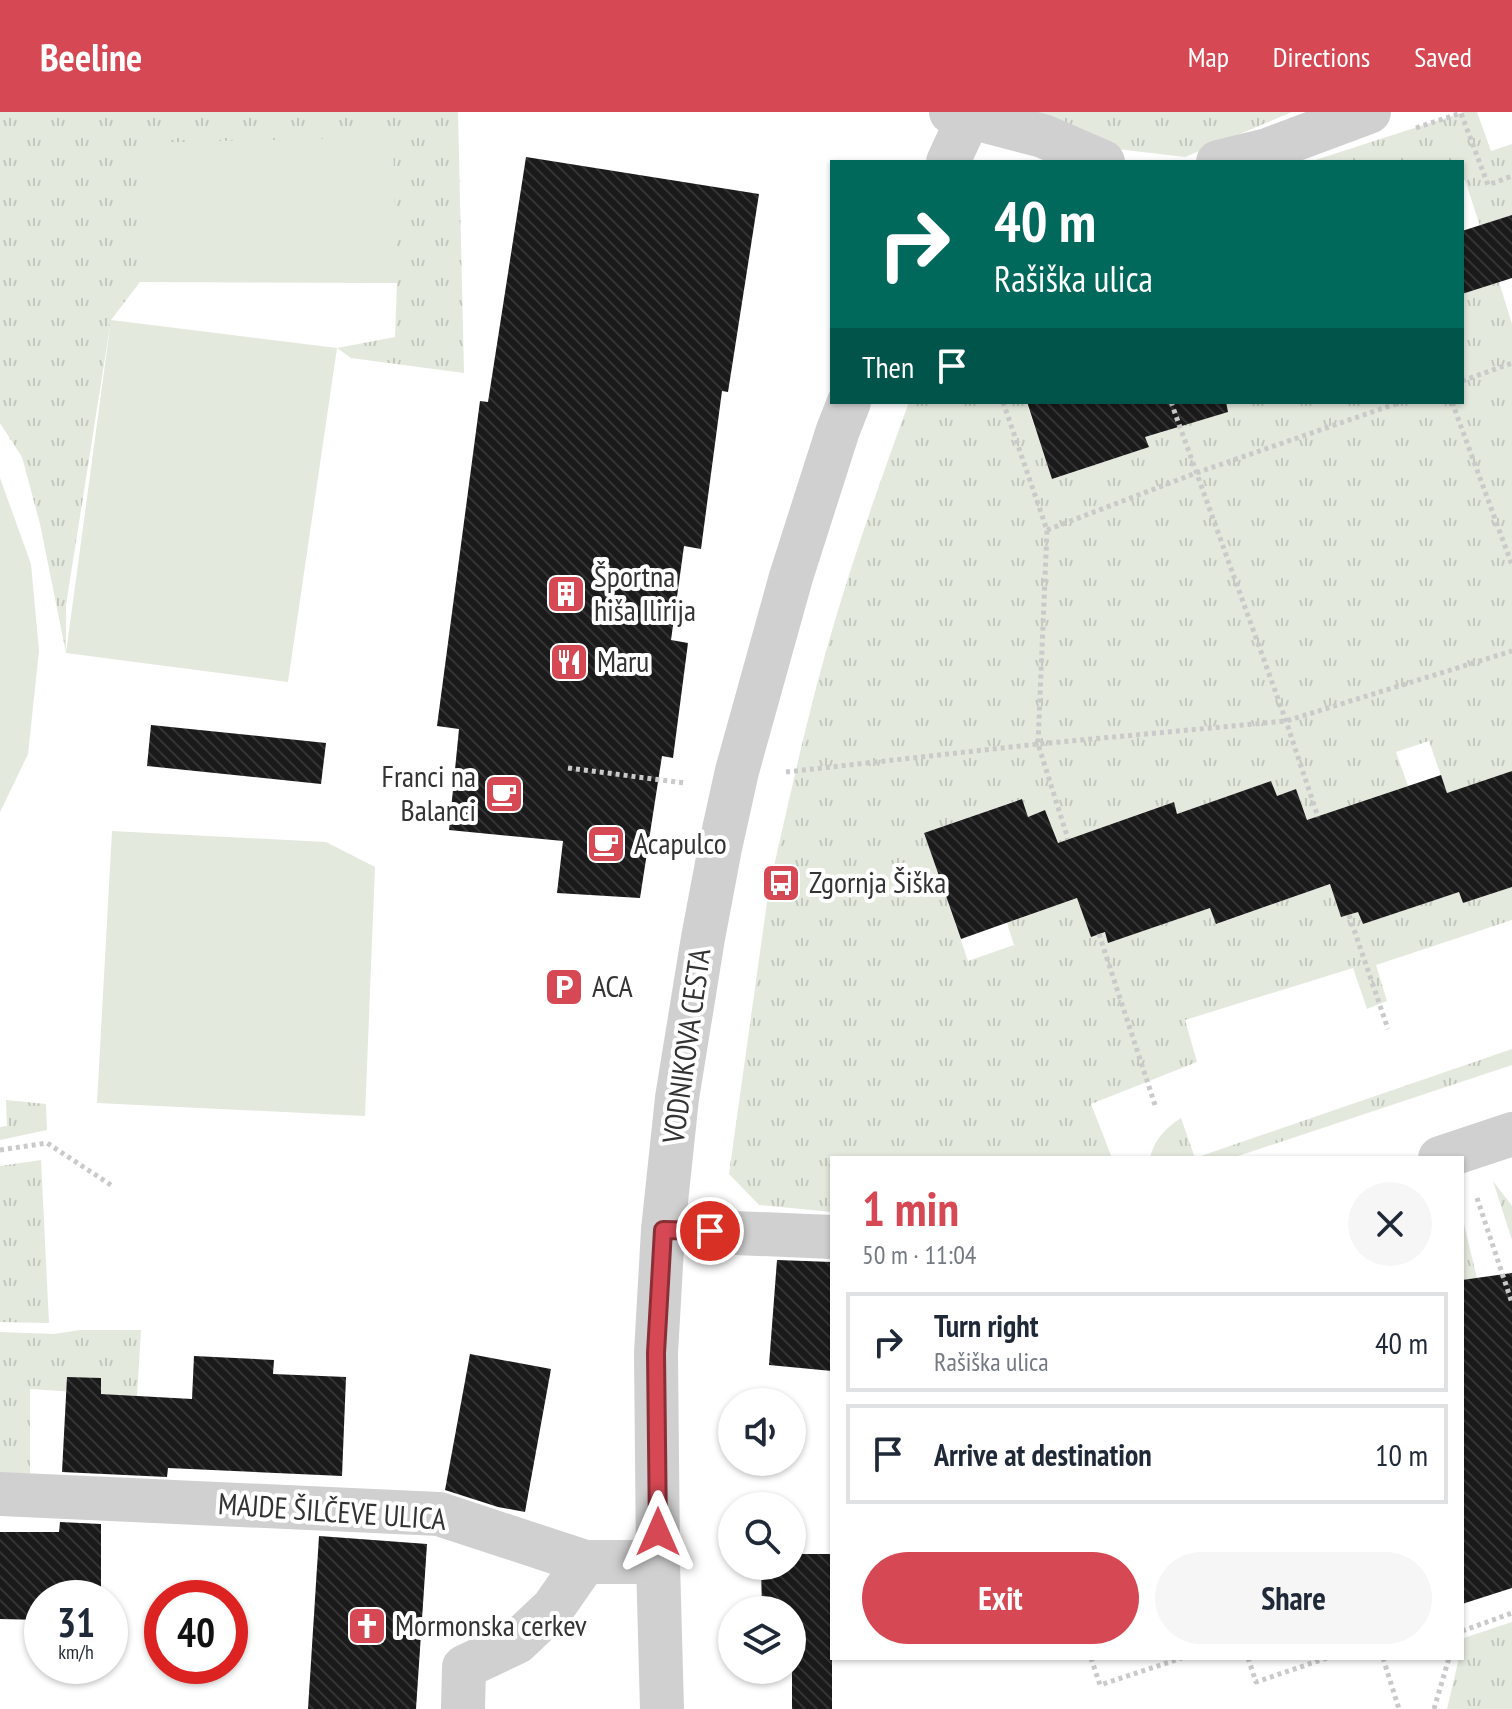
<!DOCTYPE html>
<meta charset="utf-8">
<style>
body{margin:0;font-family:"PT Sans Narrow",sans-serif;background:#f6f6f7;color:#1f2937;height:100vh;display:flex;flex-direction:column;font-size:30px;white-space:nowrap}
*{box-sizing:border-box;margin:0}
p{font-size:26px;color:#747a83}
.icon{flex:none;width:44px;height:44px;fill:none;stroke:currentColor;stroke-width:2;stroke-linecap:round;stroke-linejoin:round}
.map{position:relative;flex:1;overflow:hidden}
.details{position:absolute;left:830px;top:1044px;width:634px;height:504px;display:flex;flex-direction:column;background:#fff;border-radius:0px;box-shadow:0 2px 6px #0004}
.details>*{flex:none}
.top-card{position:absolute;left:830px;top:48px;width:634px;height:244px;border-radius:0px;box-shadow:0 2px 6px #0004;background:#00695c;color:#fff;overflow:hidden}
.fabs{position:absolute;left:718px;top:1276px;display:grid;gap:16px}
.fabs a{display:grid;place-items:center;width:88px;height:88px;border-radius:50%;background:#fff;box-shadow:0 2px 6px #0004;font-size:40px}
.speed{position:absolute;left:24px;top:1468px;display:flex;gap:16px;font-size:40px;font-weight:700;text-align:center}
.speed>*{display:grid;place-content:center;width:104px;height:104px;border-radius:50%;background:#fff;box-shadow:0 2px 6px #0004;line-height:1}
.speed small{font-size:20px;font-weight:400}
.speed .limit{border:12px solid #d22;background:#fff;color:#111}
.pin{position:absolute;display:grid;place-items:center;width:68px;height:68px;color:#fff;margin:-34px;border:4px solid #fff;border-radius:50%;box-shadow:0 2px 8px #0007}
.me{position:absolute;width:88px;margin:-44px;rotate:0deg;stroke-linejoin:round;filter:drop-shadow(0 0 6px #0008)}
.turn{display:flex;align-items:center;gap:28px;height:168px;padding:0 32px;font-size:36px}
.turn .icon{width:104px;height:104px;stroke-width:2.5}
.turn b{display:block;font-size:56px;line-height:68px}
.then{display:flex;align-items:center;height:76px;padding:0 32px;background:#0003;gap:16px;font-size:30px}
.round{display:grid;place-items:center;flex:none;width:84px;height:84px;border-radius:42px;background:#f6f6f7}
.summary{display:flex;align-items:center;justify-content:space-between;height:136px;padding:0 32px}
h1{font-size:48px;font-weight:700;line-height:60px;color:#d64854}
.button{display:flex;gap:16px;margin-top:auto;padding:16px 32px}
.button a{flex:1;height:92px;border-radius:48px;background:#d64854;color:#fff;font-size:32px;font-weight:700;line-height:92px;text-align:center}
.button a+a{background:#f6f6f7;color:#1f2937}
ul{padding:0;list-style:none}
li{display:flex;align-items:center;gap:24px;height:100px;margin:0 16px 12px;padding:0 16px;border:4px solid #e0e1e3;border-radius:0px}
li div{flex:1}
li b{display:block;font-size:30px}
li em{font-style:normal}
header{display:flex;align-items:center;gap:48px;box-sizing:border-box;height:112px;padding:0 40px;background:#d64854;color:#fff}
header strong{font-size:38px}
nav{display:flex;gap:44px;margin-inline-start:auto;font-size:28px}
.map>svg:first-child{display:block}
.grass{fill:url(#grass-tufts)}
.pitch{fill:#e3e9dd}
.building{fill:url(#building-back-hatch)}
.lines{fill:none;stroke-linecap:round;stroke-linejoin:round}
.path{stroke:#cacaca;stroke-width:5;stroke-dasharray:4 4;stroke-linecap:butt}
.minor{stroke:#d0d0d0;stroke-width:44}
.route-casing{stroke:#8b2f37;stroke-width:20}
.route{stroke:#d64854;stroke-width:14}
.labels{text-anchor:middle;stroke-width:8;stroke-linejoin:round;paint-order:stroke}
.poi-label{font-size:30px;fill:#333;stroke:#fff;text-anchor:start}
.street-label{font-size:30px;fill:#333;stroke:#fff}
</style>
<header>
<strong>Beeline</strong>
<nav><a>Map</a><a>Directions</a><a>Saved</a></nav>
</header>
<div class="map">
<svg width="1512" height="1597" viewBox="0 0 1512 1597">
<defs>
<pattern id="grass-tufts" width="24" height="20" patternUnits="userSpaceOnUse" patternTransform="scale(2)"><rect width="24" height="20" fill="#e3e9dd"/><path d="M3 7l-1-3M5 7V3M7 7l1-3M15 17l-1-3M17 17v-4M19 17l1-3" fill="none" stroke="#c3c8be"/></pattern>
<pattern id="building-back-hatch" width="6" height="6" patternUnits="userSpaceOnUse" patternTransform="scale(2)"><rect width="6" height="6" fill="#1a1a1a"/><path d="M-1 5l2 2M0 0l6 6M5-1l2 2" fill="none" stroke="#333"/></pattern>
</defs>
<rect width="100%" height="100%" fill="#fff"/>
<!-- grass -->
<g class="grass">
<path d="M 0,0 L 458,0 L 464,261 L 351,246 L 337,236 L 395,225 L 397,171 L 148,31 L 140,170 L 111,208 L 66,493 L 66,541 L 40,412 L 22,345 L 0,311 Z"/>
<path d="M 1035,0 L 1292,0 L 1185,45 L 1117,37 Z"/>
<path d="M 1464,0 L 1477,0 L 1491,39 L 1512,32 L 1512,103 L 1480,114 L 1465,68 L 1462,69 L 1462,50 L 1309,50 Z"/>
<path d="M 1499,170 L 1512,212 L 1512,659 L 1447,681 L 1429,629 L 1396,640 L 1408,674 L 1308,709 L 1296,677 L 1277,684 L 1271,669 L 1177,702 L 1173,690 L 1058,731 L 1045,698 L 1028,705 L 1021,687 L 924,721 L 968,849 L 1014,833 L 1007,811 L 1077,786 L 1091,824 L 1210,796 L 1217,812 L 1330,772 L 1341,805 L 1358,799 L 1459,780 L 1463,791 L 1512,775 L 1512,808 L 1376,853 L 1387,889 L 1367,897 L 1353,856 L 1185,908 L 1197,950 L 1091,992 L 1112,1046 L 832,1046 L 832,1100 L 759,1093 L 729,1062 L 768,783 L 786,786 L 792,758 L 774,754 C 793,671 811,587 836,505 C 858,432 883,361 909,290 L 1026,290 L 1053,367 L 1148,335 L 1145,325 L 1166,319 L 1157,290 L 1462,290 L 1462,182 Z"/>
<path d="M 1512,937 L 1512,953 L 1232,1046 L 1195,1046 Z"/>
<path d="M 6,988 L 46,992 L 47,1018 L 0,1028 L 0,1015 L 7,1014 Z"/>
<path d="M 1181,1006 L 1195,1046 L 1150,1046 C 1154,1027 1166,1016 1181,1006 Z"/>
<path d="M 41,1048 L 49,1211 L 0,1210 L 0,1054 Z"/>
<path d="M 1493,1069 L 1512,1094 L 1512,1128 Z"/>
<path d="M 1462,1104 L 1477,1166 L 1462,1168 Z"/>
<path d="M 80,1218 L 141,1218 L 137,1284 L 30,1277 L 30,1361 L 0,1361 L 0,1220 L 54,1222 Z"/>
<path d="M 1512,1510 L 1512,1597 L 1447,1597 L 1459,1546 L 1462,1546 L 1464,1526 Z"/>
</g>
<!-- pitch -->
<g class="pitch">
<path d="M 393,25 L 397,171 L 140,170 L 141,31 Z"/>
<path d="M 111,208 L 337,236 L 288,570 L 66,541 Z"/>
<path d="M 0,366 L 31,452 L 39,539 L 28,642 L 0,700 Z"/>
<path d="M 112,719 L 326,730 L 375,755 L 365,1004 L 97,991 Z"/>
</g>
<!-- building -->
<g class="building">
<path d="M 526,45 L 759,82 L 728,280 L 722,279 L 701,437 L 684,434 L 671,528 L 688,531 L 673,646 L 662,644 L 640,786 L 557,781 L 563,729 L 449,718 L 459,617 L 437,614 L 480,289 L 488,290 Z"/>
<path d="M 1512,103 L 1512,166 L 1462,182 L 1462,119 Z"/>
<path d="M 1027,290 L 1226,290 L 1228,300 L 1145,325 L 1149,335 L 1052,367 Z"/>
<path d="M 151,613 L 326,631 L 321,672 L 147,654 Z"/>
<path d="M 1512,659 L 1512,775 L 1463,791 L 1459,780 L 1363,812 L 1358,800 L 1341,805 L 1330,772 L 1216,812 L 1210,796 L 1108,831 L 1105,820 L 1091,825 L 1077,786 L 961,827 L 924,721 L 1022,687 L 1028,705 L 1045,698 L 1058,731 L 1174,690 L 1177,702 L 1271,669 L 1277,684 L 1296,677 L 1307,708 L 1441,663 L 1447,681 Z"/>
<path d="M 777,1148 L 832,1150 L 832,1259 L 769,1253 Z"/>
<path d="M 1512,1161 L 1512,1476 L 1462,1492 L 1462,1168 Z"/>
<path d="M 470,1242 L 551,1257 L 525,1400 L 498,1395 L 445,1378 Z"/>
<path d="M 194,1244 L 274,1248 L 273,1262 L 346,1265 L 342,1364 L 168,1356 L 167,1365 L 62,1360 L 67,1265 L 101,1266 L 101,1282 L 192,1287 Z"/>
<path d="M 60,1410 L 101,1412 L 101,1486 L 42,1486 L 42,1508 L 0,1507 L 0,1420 L 59,1420 Z"/>
<path d="M 319,1424 L 427,1432 L 416,1597 L 308,1597 Z"/>
<path d="M 792,1442 L 832,1442 L 832,1597 L 792,1597 L 792,1498 L 762,1498 L 761,1454 L 792,1454 Z"/>
</g>
<g class="lines">
<!-- path -->
<g class="path">
<path d="M 1416,16 L 1461,1 L 1488,73 L 1512,64"/>
<path d="M 1462,269 L 1512,251"/>
<path d="M 1003,290 L 1047,418 L 1038,632 L 1068,727"/>
<path d="M 1171,290 L 1286,609 L 1318,705"/>
<path d="M 1452,290 L 1512,453"/>
<path d="M 1047,418 L 1196,361 L 1401,290"/>
<path d="M 568,656 L 685,671"/>
<path d="M 786,660 L 1038,632 L 1286,609 L 1512,539"/>
<path d="M 762,767 L 781,771"/>
<path d="M 1349,803 L 1388,917"/>
<path d="M 1099,822 L 1155,993"/>
<path d="M 0,1038 L 47,1031 L 114,1075"/>
<path d="M 1477,1086 L 1512,1191"/>
<path d="M 1462,1519 L 1512,1501"/>
<path d="M 1091,1546 L 1100,1573 L 1182,1546"/>
<path d="M 1248,1546 L 1256,1570 L 1327,1546"/>
<path d="M 1383,1546 L 1399,1597"/>
<path d="M 1434,1597 L 1449,1546"/>
</g>
<!-- minor -->
<g class="minor">
<path d="M 951,0 L 1043,24 L 1103,50"/>
<path d="M 948,50 L 971,0"/>
<path d="M 1218,50 L 1267,38 L 1369,0"/>
<path d="M 1440,1046 L 1512,1022"/>
<path d="M 663,1118 L 832,1125"/>
<path d="M 0,1382 L 439,1402 L 585,1450 L 658,1450"/>
<path d="M 463,1597 L 464,1555 L 517,1530 L 553,1496 L 585,1450"/>
<path d="M 662,1597 L 658,1450 L 656,1241 L 663,1118 L 677,986 L 703,826 L 720,736 L 737,659 L 791,465 L 838,318 L 849,290"/>
</g>
</g>
<g class="lines">
<!-- route casing -->
<g class="route-casing">
<path id="route" d="M 658,1420 L 656,1241 L 663,1118 L 710,1119"/>
</g>
<!-- route -->
<use href="#route" class="route"/>
</g>
<!-- icons -->
<defs>
<g id="building-square" transform="scale(2)"><rect x="-9" y="-9" width="18" height="18" rx="4" fill="#d64854" stroke="#fff"/><path d="M-4-6H4V6H1V3H-1V6H-4ZM-2.5-4.3h1.7v1.8h-1.7ZM.8-4.3h1.7v1.8H.8ZM-2.5-1h1.7V.8h-1.7ZM.8-1h1.7V.8H.8Z" fill="#fff"/></g>
<g id="restaurant-square" transform="scale(2)"><rect x="-9" y="-9" width="18" height="18" rx="4" fill="#d64854" stroke="#fff"/><path d="M-5-6h1v4h1v-4h1v4h1v-4h1v5L-1.5 .5V6h-2V.5L-5-1ZM5-6V6H3V1.5H1.5Q1.5-4 5-6Z" fill="#fff"/></g>
<g id="cafe-square" transform="scale(2)"><rect x="-9" y="-9" width="18" height="18" rx="4" fill="#d64854" stroke="#fff"/><path d="M-5.5-4.5H6V0H3Q3 3.5 0 3.5H-2.5Q-5.5 3.5-5.5 0ZM3-3.2v2h1.7v-2ZM-6 4.5H4V6H-6Z" fill="#fff"/></g>
<g id="bus-square" transform="scale(2)"><rect x="-9" y="-9" width="18" height="18" rx="4" fill="#d64854" stroke="#fff"/><path d="M-5-6H5V4H4V6H2V4H-2V6H-4V4H-5ZM-3.5-4V0h7V-4ZM-3.5 1.2v1.5H-2V1.2ZM2 1.2v1.5H3.5V1.2Z" fill="#fff"/></g>
<g id="parking-square" transform="scale(2)"><rect x="-9" y="-9" width="18" height="18" rx="4" fill="#d64854" stroke="#fff"/><path d="M-3.5-5.5H1a3.5 3.5 0 0 1 0 7H-1V5.5H-3.5ZM-1-3.4V-.6H.8a1.4 1.4 0 0 0 0-2.8Z" fill="#fff"/></g>
<g id="church-square" transform="scale(2)"><rect x="-9" y="-9" width="18" height="18" rx="4" fill="#d64854" stroke="#fff"/><path d="M-1.2-6h2.4v3.5h3.3v2.4h-3.3V6h-2.4V-.1h-3.3v-2.4h3.3Z" fill="#fff"/></g>
</defs>
<g fill-rule="evenodd">
<use href="#building-square" x="566" y="482"/>
<use href="#restaurant-square" x="569" y="550"/>
<use href="#cafe-square" x="504" y="682"/>
<use href="#cafe-square" x="606" y="732"/>
<use href="#bus-square" x="781" y="771"/>
<use href="#parking-square" x="564" y="875"/>
<use href="#church-square" x="367" y="1514"/>
</g>
<g class="labels">
<!-- poi labels -->
<g class="poi-label">
<text x="594" y="475">Športna<tspan x="594" dy="34">hiša Ilirija</tspan></text>
<text x="597" y="560">Maru</text>
<text x="476" y="675" text-anchor="end">Franci na<tspan x="476" dy="34">Balanci</tspan></text>
<text x="634" y="742">Acapulco</text>
<text x="809" y="781">Zgornja Šiška</text>
<text x="592" y="885">ACA</text>
<text x="395" y="1524">Mormonska cerkev</text>
</g>
<!-- street labels -->
<g class="street-label">
<text transform="translate(687 934) rotate(-82)" y="10">VODNIKOVA CESTA</text>
<text transform="translate(332 1400) rotate(4)" y="10">MAJDE ŠILČEVE ULICA</text>
</g>
</g>
</svg>
<div class="fabs">
<a><svg class="icon" aria-label="sound" viewBox="0 0 24 24"><path d="M4 9h4l5-4v14l-5-4H4zM17 9q2 3 0 6"/></svg></a>
<a><svg class="icon" aria-label="search" viewBox="0 0 24 24"><circle cx="10" cy="10" r="6"/><path d="M15 15l6 6"/></svg></a>
<a><svg class="icon" aria-label="layers" viewBox="0 0 24 24"><path d="M12 4l9 5-9 5-9-5zM3 14l9 5 9-5"/></svg></a>
</div>
<div class="speed"><div>31<small>km/h</small></div><div class="limit">40</div></div>
<div class="pin" style="left:710px;top:1119px;background:#d93025"><svg class="icon" aria-label="arrive" viewBox="0 0 24 24"><path d="M6 21V4h12l-3 4 3 4H6"/></svg></div>
<svg class="me" style="left:658px;top:1420px" viewBox="-20 -20 40 40"><path d="M0-17L14 15 0 8-14 15z" fill="#d64854" stroke="#fff" stroke-width="4"/></svg>
<div class="top-card">
<div class="turn"><svg class="icon" aria-label="right" viewBox="0 0 24 24"><path d="M7 20v-9h11M14 6l5 5-5 5"/></svg><div><b>40 m</b>Rašiška ulica</div></div>
<div class="then">Then<svg class="icon" aria-label="arrive" viewBox="0 0 24 24"><path d="M6 21V4h12l-3 4 3 4H6"/></svg></div>
</div>
<section class="details">
<div class="summary"><div><h1>1 min</h1><p>50 m · 11:04</p></div><a class="round"><svg class="icon" aria-label="close" viewBox="0 0 24 24"><path d="M6 6l12 12M18 6L6 18"/></svg></a></div>
<ul>
<li><svg class="icon" aria-label="right" viewBox="0 0 24 24"><path d="M7 20v-9h11M14 6l5 5-5 5"/></svg><div><b>Turn right</b><p>Rašiška ulica</p></div><em>40 m</em></li>
<li><svg class="icon" aria-label="arrive" viewBox="0 0 24 24"><path d="M6 21V4h12l-3 4 3 4H6"/></svg><div><b>Arrive at destination</b></div><em>10 m</em></li>
</ul>
<div class="button"><a>Exit</a><a>Share</a></div>
</section>
</div>
